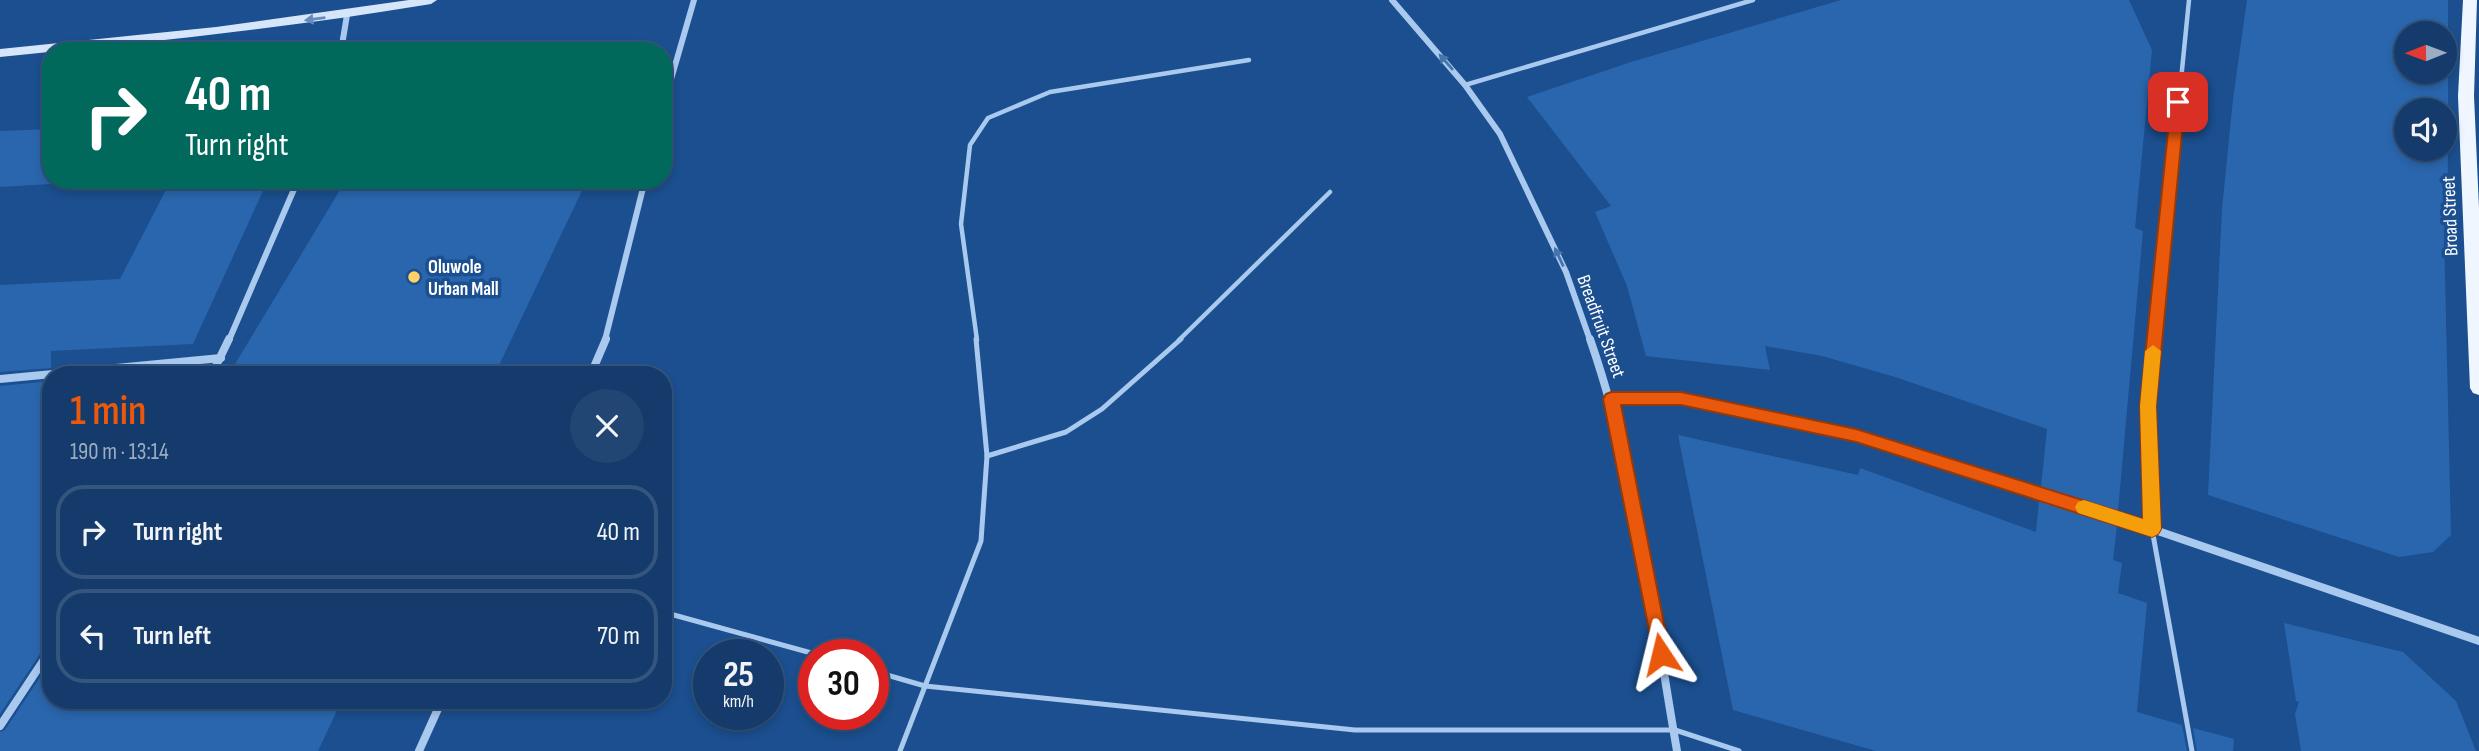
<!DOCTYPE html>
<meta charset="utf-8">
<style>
body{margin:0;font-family:"Sofia Sans Condensed",sans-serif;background:#214673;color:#f1f3f6;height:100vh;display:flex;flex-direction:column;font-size:26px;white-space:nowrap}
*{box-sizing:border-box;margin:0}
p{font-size:23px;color:#9dadc1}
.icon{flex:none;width:38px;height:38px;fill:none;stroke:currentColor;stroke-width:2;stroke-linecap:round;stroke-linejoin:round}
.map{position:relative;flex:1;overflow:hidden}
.side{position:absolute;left:42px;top:366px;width:630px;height:343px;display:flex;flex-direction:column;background:#143b6b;border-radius:28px;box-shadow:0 4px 10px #0003,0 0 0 2px #33557e}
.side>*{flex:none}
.banner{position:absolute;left:42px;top:42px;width:630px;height:147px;border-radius:28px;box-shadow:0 4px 10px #0003,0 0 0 2px #33557e;background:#00695c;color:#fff;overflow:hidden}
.needle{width:46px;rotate:269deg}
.tools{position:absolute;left:2394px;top:21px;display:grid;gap:14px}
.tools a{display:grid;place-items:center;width:63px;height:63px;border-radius:50%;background:#143b6b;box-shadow:0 4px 10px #0003,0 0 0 2px #33557e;font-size:35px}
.speed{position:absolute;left:693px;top:639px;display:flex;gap:14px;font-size:35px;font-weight:700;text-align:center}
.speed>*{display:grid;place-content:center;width:91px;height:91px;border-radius:50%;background:#143b6b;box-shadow:0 4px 10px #0003,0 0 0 2px #33557e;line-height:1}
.speed small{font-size:18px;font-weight:400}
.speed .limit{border:10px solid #d22;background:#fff;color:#111}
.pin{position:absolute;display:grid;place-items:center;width:60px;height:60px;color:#fff;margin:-30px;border-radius:14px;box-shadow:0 4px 10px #0006}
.me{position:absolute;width:77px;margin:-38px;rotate:350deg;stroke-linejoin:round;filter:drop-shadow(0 0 5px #0008)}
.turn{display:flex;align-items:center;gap:24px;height:147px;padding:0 28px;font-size:32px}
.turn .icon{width:91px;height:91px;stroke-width:2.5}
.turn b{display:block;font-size:49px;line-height:60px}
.round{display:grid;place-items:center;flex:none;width:74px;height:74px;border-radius:37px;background:#214673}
.head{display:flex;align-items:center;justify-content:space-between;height:119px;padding:0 28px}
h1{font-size:42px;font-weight:600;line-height:52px;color:#ea580c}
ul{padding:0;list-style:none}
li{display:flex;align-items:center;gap:21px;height:94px;margin:0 14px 10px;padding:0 14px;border:4px solid #33557e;border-radius:28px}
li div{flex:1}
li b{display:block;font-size:26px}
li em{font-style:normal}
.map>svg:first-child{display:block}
.building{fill:#2a66ad;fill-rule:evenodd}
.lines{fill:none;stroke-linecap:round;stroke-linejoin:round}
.lane-far1{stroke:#a9c9ee;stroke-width:4.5}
.lane{stroke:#a9c9ee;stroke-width:5}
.street-far1{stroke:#a9c9ee;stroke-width:6}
.street{stroke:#a9c9ee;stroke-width:8}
.secondary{fill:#d6e6fa;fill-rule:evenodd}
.primary{fill:#f0f6ff;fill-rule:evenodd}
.oneway{fill:#668bba}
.oneway2{fill:#4674ac}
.route{fill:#ea580c;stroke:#983908;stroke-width:2}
.slow{fill:#f59e0b}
.poi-dot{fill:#ffd166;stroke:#1b4f8f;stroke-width:2.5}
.labels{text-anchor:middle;stroke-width:7;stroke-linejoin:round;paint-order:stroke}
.street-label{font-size:19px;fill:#fff;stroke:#1b4f8f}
.poi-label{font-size:19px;font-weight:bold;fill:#fff;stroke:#1b4f8f;text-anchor:start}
</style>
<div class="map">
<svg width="2479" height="751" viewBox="0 0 2479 751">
<rect width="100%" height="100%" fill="#1b4f8f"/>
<!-- building -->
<g class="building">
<path d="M 1841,0 L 2129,0 L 2152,50 L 2135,228 L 2143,231 L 2118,511 L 2041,487 L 2047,429 L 1895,377 L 1822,356 L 1765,346 L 1770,370 L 1646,356 L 1627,286 L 1595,212 L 1611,206 L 1527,97 L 1631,62 Z"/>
<path d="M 2247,0 L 2448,0 L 2448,146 L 2447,233 L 2444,232 L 2451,535 L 2433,552 L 2399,557 L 2208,495 L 2222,209 L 2233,99 ZM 2406,33 L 2445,33 L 2445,72 L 2406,72 ZM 2406,110 L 2445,110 L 2445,149 L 2406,149 Z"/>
<path d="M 51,129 L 51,184 L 0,187 L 0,131 Z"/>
<path d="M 171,180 L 268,180 L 193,344 L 51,351 L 51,368 L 0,372 L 0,285 L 120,279 Z"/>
<path d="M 346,180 L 587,180 L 495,374 L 229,374 Z"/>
<path d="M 51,381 L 51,642 L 46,645 L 0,714 L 0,386 Z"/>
<path d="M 1678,435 L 1858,475 L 1860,468 L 2036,532 L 2039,500 L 2117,525 L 2113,560 L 2122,563 L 2118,593 L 2147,603 L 2137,712 L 2182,725 L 2187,751 L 1876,751 L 1733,710 Z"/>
<path d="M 2284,623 L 2403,652 L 2456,701 L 2476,751 L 2301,751 L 2295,714 L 2299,702 L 2296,701 Z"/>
<path d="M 51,661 L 51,700 L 342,700 L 318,751 L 0,751 L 0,732 L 5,730 Z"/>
<path d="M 2193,728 L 2234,739 L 2233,751 L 2197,751 Z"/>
</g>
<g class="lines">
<!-- lane-far1 -->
<g class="lane-far1">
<path d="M 1465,85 L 1753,0"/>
<path d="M 977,340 L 961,224 L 970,145 L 988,118 L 1050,92 L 1249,60"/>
<path d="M 1179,340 L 1330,192"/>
<path d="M 2155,340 L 2189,0"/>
</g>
<!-- lane -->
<g class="lane">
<path d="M 2155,339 L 2148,406 L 2152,529 L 2192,751"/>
<path d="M 987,456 L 1066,432 L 1102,409 L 1181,339"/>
<path d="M 663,612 L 815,654"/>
<path d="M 873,671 L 925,686 L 1355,730 L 1675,730 L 1739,751"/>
<path d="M 900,751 L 981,541 L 987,456 L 976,339"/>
</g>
<!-- street-far1 -->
<g class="street-far1">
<path d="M 1392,0 L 1465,85 L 1500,134 L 1566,272 L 1590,340"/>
<path d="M 341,51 L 347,15"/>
<path d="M 663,107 L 694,0"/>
<path d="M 229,340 L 298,180"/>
<path d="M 605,340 L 645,180"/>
</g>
<!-- street -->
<g class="street">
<path d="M 1590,339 C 1636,471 1653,613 1677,751"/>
<path d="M 212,374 L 229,339"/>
<path d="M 591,374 L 606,339"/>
<path d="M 0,379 L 221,358"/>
<path d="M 1611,399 L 1681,399 L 1856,436 L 2152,529 L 2479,641"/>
<path d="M 0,726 L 51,649"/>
<path d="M 419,751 L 442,700"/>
</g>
<!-- secondary -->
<path class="secondary" d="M 409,0 L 437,0 L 431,4 C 288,28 142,43 0,57 L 0,49 L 216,27 Z"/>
<!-- primary -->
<path class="primary" d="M 2463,0 L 2477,0 L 2474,96 L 2479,208 L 2479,395 L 2473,393 L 2470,388 L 2458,96 Z"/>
</g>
<!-- one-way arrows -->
<defs><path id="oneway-solid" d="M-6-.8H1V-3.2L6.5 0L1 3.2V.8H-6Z" transform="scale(1.75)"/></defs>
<use class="oneway" href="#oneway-solid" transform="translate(315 19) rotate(173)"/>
<g class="oneway2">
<use href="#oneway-solid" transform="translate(1446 62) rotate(-131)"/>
<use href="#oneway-solid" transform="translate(1559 257) rotate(-115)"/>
</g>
<!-- route -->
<path class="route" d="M 2178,97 L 2185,102 L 2156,406 L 2161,529 L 2158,534 L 2152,537 L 1856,442 L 1681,405 L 1621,405 L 1670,654 L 1668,660 L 1661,663 L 1655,660 L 1603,399 L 1606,394 L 1611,392 L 1681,392 L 1856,429 L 2143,519 L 2140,406 L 2171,102 Z"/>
<!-- slow -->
<path class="slow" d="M 2153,345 L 2161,351 L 2156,406 L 2161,529 L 2158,534 L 2152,537 L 2078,513 L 2075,507 L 2078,502 L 2084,500 L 2143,519 L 2140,406 L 2145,351 Z"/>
<!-- markers -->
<circle class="poi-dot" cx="414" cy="277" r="7"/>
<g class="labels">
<!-- street labels -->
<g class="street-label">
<text transform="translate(2449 216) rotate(-92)" y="7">Broad Street</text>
<text transform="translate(1602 326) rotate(70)" y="7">Breadfruit Street</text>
</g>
<!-- poi labels -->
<g class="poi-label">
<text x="428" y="273">Oluwole<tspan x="428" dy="22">Urban Mall</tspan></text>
</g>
</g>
</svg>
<div class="tools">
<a><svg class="needle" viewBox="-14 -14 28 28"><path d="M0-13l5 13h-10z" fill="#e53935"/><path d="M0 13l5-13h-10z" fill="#9dadc1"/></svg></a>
<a><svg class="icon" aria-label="sound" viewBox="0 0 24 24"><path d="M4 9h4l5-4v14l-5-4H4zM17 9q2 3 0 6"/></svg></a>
</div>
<div class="speed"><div>25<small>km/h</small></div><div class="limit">30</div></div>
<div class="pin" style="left:2178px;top:102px;background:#d93025"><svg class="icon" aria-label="arrive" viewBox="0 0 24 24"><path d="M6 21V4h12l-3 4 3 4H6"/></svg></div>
<svg class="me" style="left:1661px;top:654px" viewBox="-20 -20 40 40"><path d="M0-17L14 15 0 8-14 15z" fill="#ea580c" stroke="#fff" stroke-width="4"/></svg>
<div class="banner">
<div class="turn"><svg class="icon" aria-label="right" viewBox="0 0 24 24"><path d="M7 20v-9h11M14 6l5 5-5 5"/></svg><div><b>40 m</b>Turn right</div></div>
</div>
<section class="side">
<div class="head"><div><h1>1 min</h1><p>190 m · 13:14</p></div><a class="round"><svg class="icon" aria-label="close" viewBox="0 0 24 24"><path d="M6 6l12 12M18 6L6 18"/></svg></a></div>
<ul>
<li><svg class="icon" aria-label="right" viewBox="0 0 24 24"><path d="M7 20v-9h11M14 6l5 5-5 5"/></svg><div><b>Turn right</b></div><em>40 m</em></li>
<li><svg class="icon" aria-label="left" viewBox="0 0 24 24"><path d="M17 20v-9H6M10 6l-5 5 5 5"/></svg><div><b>Turn left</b></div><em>70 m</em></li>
</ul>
</section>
</div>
